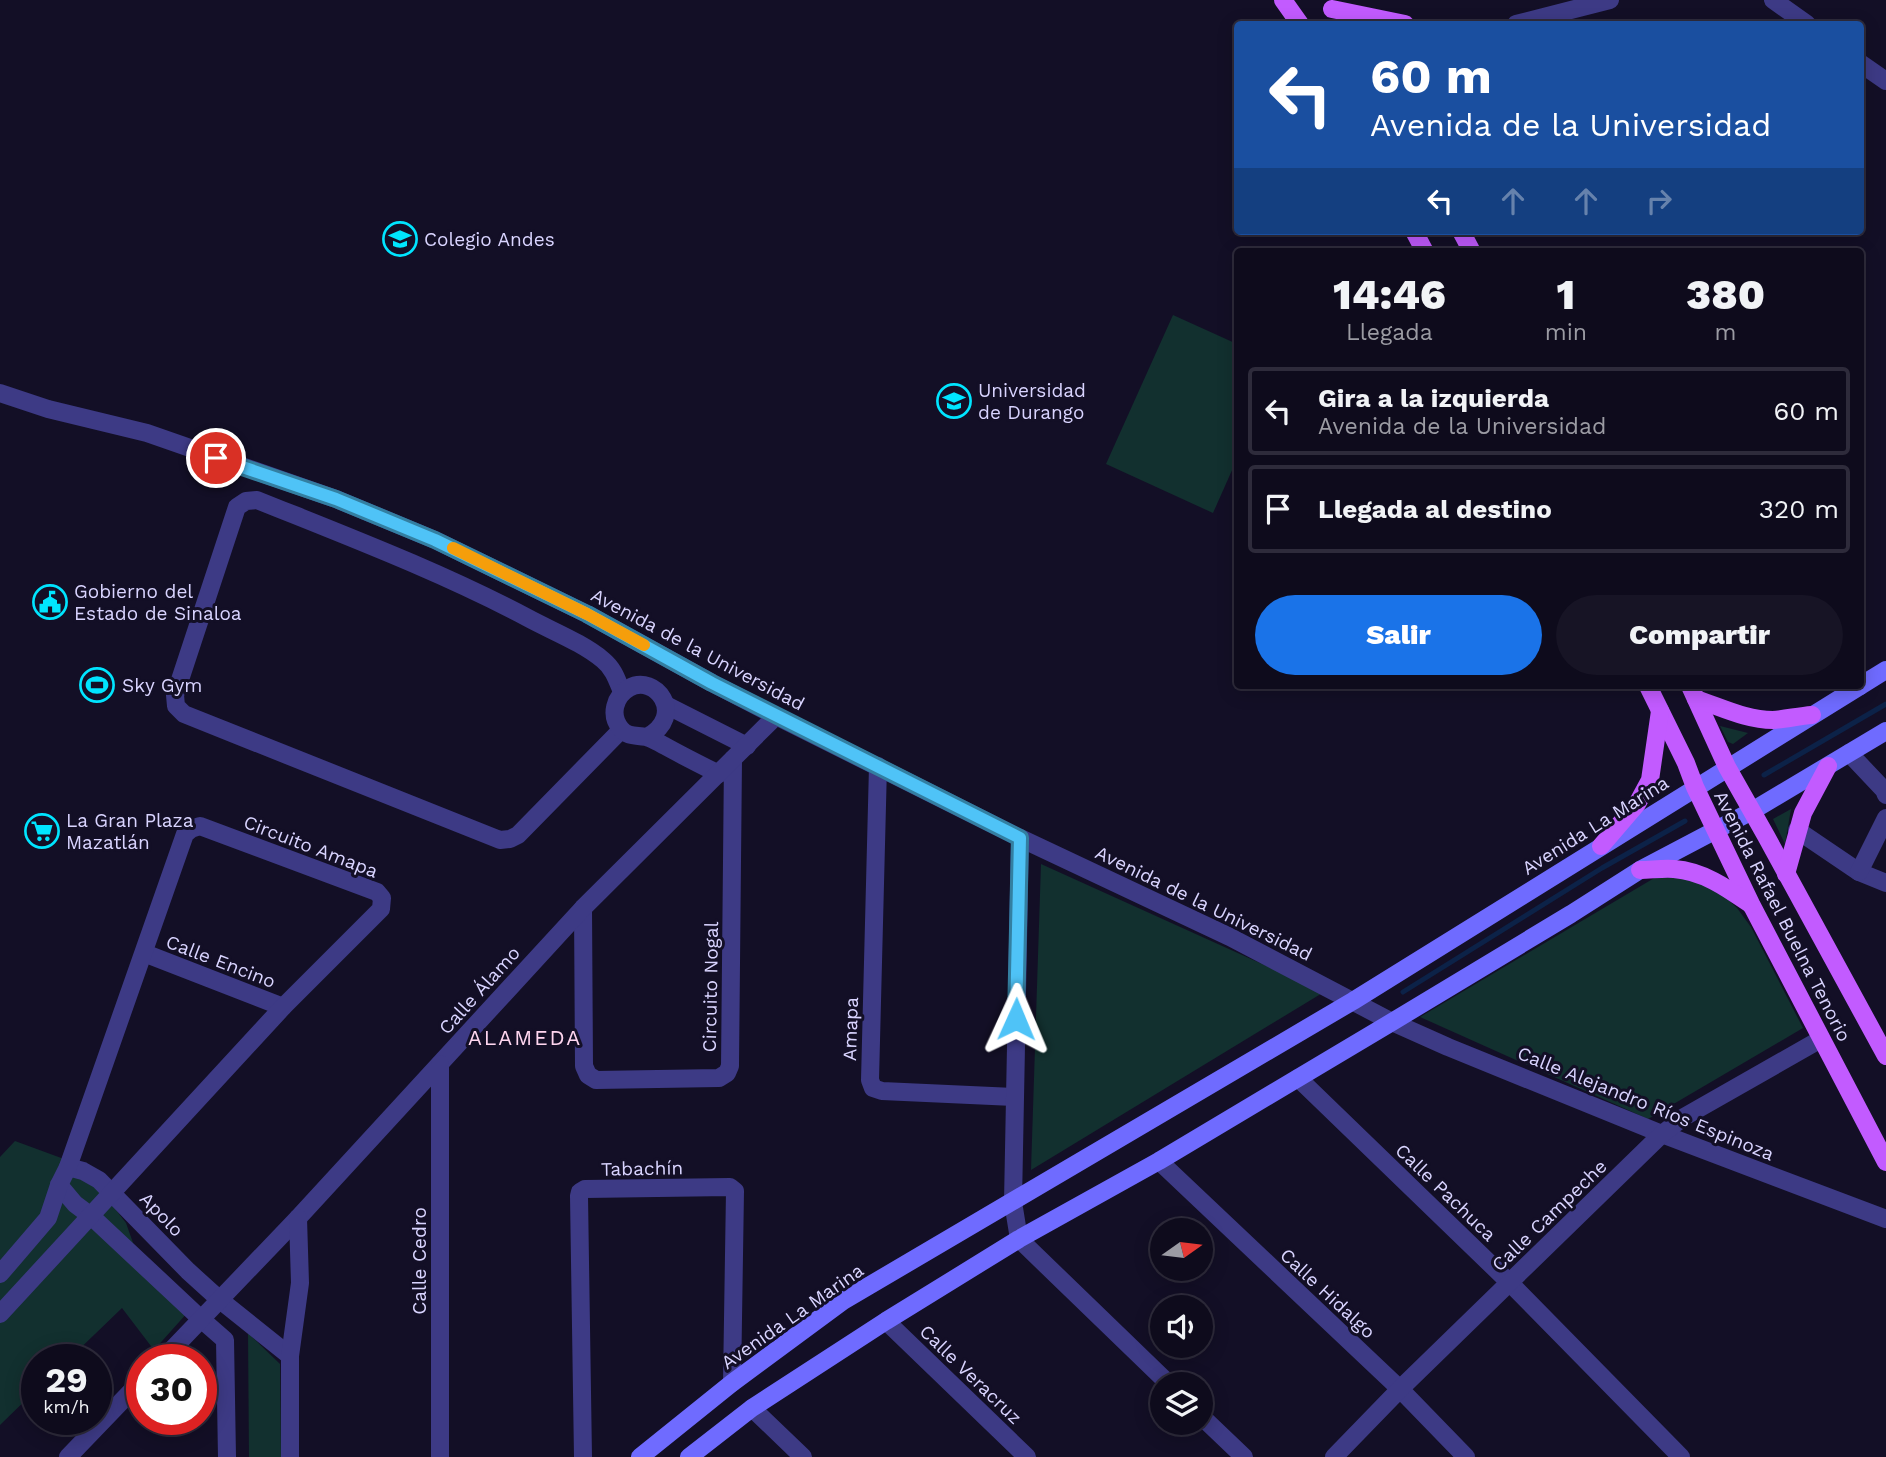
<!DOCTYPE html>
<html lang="es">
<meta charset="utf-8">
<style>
body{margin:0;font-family:"Work Sans",sans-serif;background:#171425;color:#f1f3f6;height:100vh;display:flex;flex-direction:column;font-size:26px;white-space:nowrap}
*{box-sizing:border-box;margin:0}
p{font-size:23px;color:#9b9ba3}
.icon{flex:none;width:38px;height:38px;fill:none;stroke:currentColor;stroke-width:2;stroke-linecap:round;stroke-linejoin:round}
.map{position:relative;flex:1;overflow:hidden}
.sheet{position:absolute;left:1234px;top:248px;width:630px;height:441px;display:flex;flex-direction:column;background:#0e0b1c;border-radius:7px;box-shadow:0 4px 18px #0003,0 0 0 2px #2e2b3b}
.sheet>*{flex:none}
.guide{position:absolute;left:1234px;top:21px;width:630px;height:214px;border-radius:7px;box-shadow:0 4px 18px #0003,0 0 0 2px #2e2b3b;background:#1a4fa0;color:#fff;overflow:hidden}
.needle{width:46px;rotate:76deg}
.tools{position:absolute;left:1150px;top:1218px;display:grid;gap:14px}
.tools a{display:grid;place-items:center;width:63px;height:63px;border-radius:50%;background:#0e0b1c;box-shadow:0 4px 18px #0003,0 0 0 2px #2e2b3b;font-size:35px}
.speed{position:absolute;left:21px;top:1344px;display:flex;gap:14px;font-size:35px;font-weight:700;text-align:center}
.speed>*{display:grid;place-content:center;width:91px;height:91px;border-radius:50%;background:#0e0b1c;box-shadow:0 4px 18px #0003,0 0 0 2px #2e2b3b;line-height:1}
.speed small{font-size:18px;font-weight:400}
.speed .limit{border:10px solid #d22;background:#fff;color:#111}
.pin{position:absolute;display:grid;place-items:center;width:60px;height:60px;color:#fff;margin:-30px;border:4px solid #fff;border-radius:50%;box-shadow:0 2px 7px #0007}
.me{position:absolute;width:77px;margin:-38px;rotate:1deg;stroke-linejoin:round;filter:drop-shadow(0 0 5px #0008)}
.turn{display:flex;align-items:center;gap:24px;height:147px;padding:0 21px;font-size:32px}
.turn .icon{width:91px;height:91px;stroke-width:2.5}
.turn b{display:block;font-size:49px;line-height:60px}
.lanes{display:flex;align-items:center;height:66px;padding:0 21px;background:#0003;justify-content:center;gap:35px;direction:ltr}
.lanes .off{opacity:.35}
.eta{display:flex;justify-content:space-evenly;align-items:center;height:119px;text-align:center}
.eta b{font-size:42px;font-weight:800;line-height:49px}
.action{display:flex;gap:14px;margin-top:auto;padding:14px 21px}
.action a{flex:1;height:80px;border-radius:42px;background:#1a73e8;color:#fff;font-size:28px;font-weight:800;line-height:80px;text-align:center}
.action a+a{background:#171425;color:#f1f3f6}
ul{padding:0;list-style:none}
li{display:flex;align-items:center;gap:21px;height:88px;margin:0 14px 10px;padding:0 7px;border:4px solid #2e2b3b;border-radius:7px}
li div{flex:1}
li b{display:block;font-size:26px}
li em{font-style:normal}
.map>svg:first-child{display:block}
.green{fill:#12302f}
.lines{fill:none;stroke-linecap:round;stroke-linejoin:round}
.stream{stroke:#0c2248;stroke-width:5}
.minor{stroke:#3d3a85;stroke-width:18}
.secondary{stroke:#6f6bff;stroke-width:18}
.primary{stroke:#c25bff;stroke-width:18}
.route-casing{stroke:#337fa1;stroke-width:18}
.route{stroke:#4fc3f7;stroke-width:12}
.slow{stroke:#f59e0b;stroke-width:12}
.labels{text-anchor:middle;stroke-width:6;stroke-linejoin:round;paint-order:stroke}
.poi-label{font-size:19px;fill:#d9d4ff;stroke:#130f26;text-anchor:start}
.street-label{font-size:19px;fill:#d9d4ff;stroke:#130f26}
.neighbourhood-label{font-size:21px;letter-spacing:2px;fill:#ffd6f0;stroke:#130f26}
</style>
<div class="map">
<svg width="1886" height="1457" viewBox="0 0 1886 1457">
<rect width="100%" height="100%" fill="#130f26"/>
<!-- green -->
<g class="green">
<path d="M 1173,315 L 1237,344 L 1237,459 L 1213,513 L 1106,464 Z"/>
<path d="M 1720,726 L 1748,733 L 1733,744 L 1728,742 Z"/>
<path d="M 1791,809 L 1785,844 L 1773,819 Z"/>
<path d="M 1041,864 L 1324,992 L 1031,1170 Z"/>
<path d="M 1656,877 L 1688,878 L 1720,892 L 1737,908 L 1751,927 L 1803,1028 L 1648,1119 L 1420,1017 Z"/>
<path d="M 15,1141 L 64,1159 L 96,1184 L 126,1223 L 137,1254 L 188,1312 L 154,1350 L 122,1308 L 68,1360 L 37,1360 L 37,1389 L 0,1425 L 0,1157 Z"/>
<path d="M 248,1333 L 280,1364 L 281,1457 L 249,1457 Z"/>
</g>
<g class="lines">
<!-- stream -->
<g class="stream">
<path d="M 1764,775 L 1886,704"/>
<path d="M 1403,992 L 1602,868 L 1685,821"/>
</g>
<!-- minor -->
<g class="minor">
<path d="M 1773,0 L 1807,24"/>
<path d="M 1516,24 L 1610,0"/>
<path d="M 1860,63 L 1886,81"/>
<path d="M 0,393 L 48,409 L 147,433 L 336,499 L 435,540 L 587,614 L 712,683 L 776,716 L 1020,838 L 1230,937 L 1392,1022 L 1448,1047 L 1662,1134 L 1886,1219"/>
<path d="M 666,705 L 747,746"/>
<path d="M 621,730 L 518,835 L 510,839 L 500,840 L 184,714 L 176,706 L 175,695 L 237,507 L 246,501 L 257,500 C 349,537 441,572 528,618 C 552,631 583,643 603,660 C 614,669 617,680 622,692"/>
<path d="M 647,737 C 687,715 655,673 629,688 C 615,696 609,715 621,729 C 628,737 636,735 646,737 C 652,738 659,743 665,746 C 683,756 701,765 719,774"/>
<path d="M 1849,753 L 1884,790 L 1886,795"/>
<path d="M 878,766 L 870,1080 L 873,1088 L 882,1091 L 1014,1097"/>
<path d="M 1797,830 L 1859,872 L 1886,883"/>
<path d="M 1020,838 L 1013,1202 L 1019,1239 L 1169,1384"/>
<path d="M 1859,872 L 1886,818"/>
<path d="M 583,908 L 584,1066 L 588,1075 L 596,1080 L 719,1078 L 727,1073 L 730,1066 L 733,759"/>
<path d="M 144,953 L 283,1007"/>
<path d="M 1298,1078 L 1510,1283 L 1681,1457"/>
<path d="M 1159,1161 L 1400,1389 L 1466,1457"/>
<path d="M 68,1167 L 83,1171 L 99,1180 L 188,1271 L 220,1300 L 290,1356"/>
<path d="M 59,1185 L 75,1204 L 91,1216 L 201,1319 L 225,1340 L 227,1457"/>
<path d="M 0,1274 L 48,1218 L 59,1185 L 68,1167 L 185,834 L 191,829 L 200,826 L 377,892 L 382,898 L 381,909 L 283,1007 L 0,1314"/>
<path d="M 886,1321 L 1027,1457"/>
<path d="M 162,1360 L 298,1218 L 583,908 L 776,716"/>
<path d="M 752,1408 L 803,1457"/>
<path d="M 1200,1415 L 1244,1457"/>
<path d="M 68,1457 L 142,1380"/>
<path d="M 290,1457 L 290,1356 L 300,1283 L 298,1218"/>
<path d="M 440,1457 L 440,1064"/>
<path d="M 583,1457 L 579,1196 L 580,1192 L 585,1189 L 730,1187 L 735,1191 L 732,1383"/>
<path d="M 1334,1457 L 1400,1389 L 1662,1134 L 1684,1117 L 1821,1039"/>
</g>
<!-- secondary -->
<g class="secondary">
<path d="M 1860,686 L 1886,670"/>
<path d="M 640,1457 L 732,1383 L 843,1301 L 1353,1001 L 1860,686"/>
<path d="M 689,1457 L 752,1408 L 886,1321 L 1019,1239 L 1159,1161 L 1392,1022 L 1571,914 L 1640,870 L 1752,811 L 1886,731"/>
</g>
<!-- primary -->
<g class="primary">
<path d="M 1283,0 L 1300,24"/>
<path d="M 1332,9 L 1405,24"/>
<path d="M 1414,231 L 1425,252"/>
<path d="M 1461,231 L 1472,252"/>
<path d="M 1648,686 L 1686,763 L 1695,787 L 1751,904 L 1886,1162"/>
<path d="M 1690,686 L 1727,767 L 1766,836 L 1886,1056"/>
<path d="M 1696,699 C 1721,707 1746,720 1773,720 C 1786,719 1799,716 1812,715"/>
<path d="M 1601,846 L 1637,804 L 1650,780 L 1660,711"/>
<path d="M 1640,870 C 1651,870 1663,868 1674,869 C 1703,871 1727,888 1750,904"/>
<path d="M 1786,874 L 1803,813 L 1828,766"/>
</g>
</g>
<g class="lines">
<!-- route casing -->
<g class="route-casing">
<path id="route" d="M 216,458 L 336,499 L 435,540 L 587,614 L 712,683 L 1020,838 L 1016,1019"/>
</g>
<!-- route -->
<use href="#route" class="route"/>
<!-- slow -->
<path class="slow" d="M 453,548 L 587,614 L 644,645"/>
</g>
<!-- icons -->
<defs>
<g id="school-ring" transform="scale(1.75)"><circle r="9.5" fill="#130f26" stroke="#00e5ff" stroke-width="1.5"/><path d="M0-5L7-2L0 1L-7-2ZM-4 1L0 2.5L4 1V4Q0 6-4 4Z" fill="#00e5ff"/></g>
<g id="university-ring" transform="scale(1.75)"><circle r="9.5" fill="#130f26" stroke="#00e5ff" stroke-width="1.5"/><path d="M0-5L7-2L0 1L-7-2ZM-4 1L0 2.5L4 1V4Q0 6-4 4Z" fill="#00e5ff"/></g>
<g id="civic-ring" transform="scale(1.75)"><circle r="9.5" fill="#130f26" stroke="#00e5ff" stroke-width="1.5"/><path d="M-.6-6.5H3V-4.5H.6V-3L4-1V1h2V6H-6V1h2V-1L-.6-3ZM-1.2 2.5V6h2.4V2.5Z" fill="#00e5ff"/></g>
<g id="stadium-ring" transform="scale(1.75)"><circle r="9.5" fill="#130f26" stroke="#00e5ff" stroke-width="1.5"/><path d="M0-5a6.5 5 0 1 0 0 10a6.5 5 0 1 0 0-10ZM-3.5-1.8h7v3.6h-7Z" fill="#00e5ff"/></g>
<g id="supermarket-ring" transform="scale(1.75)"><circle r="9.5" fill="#130f26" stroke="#00e5ff" stroke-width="1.5"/><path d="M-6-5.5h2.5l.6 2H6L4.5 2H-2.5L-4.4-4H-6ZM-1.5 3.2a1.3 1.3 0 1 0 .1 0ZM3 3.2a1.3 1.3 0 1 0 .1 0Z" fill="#00e5ff"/></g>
</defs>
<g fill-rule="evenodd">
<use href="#school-ring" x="400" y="239"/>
<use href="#university-ring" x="954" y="401"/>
<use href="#civic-ring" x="50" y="602"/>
<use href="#stadium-ring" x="97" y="685"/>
<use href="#supermarket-ring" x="42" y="831"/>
</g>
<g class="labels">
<!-- poi labels -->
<g class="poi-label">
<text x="424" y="246">Colegio Andes</text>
<text x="978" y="397">Universidad<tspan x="978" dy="22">de Durango</tspan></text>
<text x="74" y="598">Gobierno del<tspan x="74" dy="22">Estado de Sinaloa</tspan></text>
<text x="122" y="692">Sky Gym</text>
<text x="66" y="827">La Gran Plaza<tspan x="66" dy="22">Mazatlán</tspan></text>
</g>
<!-- street labels -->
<g class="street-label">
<text transform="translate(698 649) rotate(28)" y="7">Avenida de la Universidad</text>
<text transform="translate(1595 825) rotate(-32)" y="7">Avenida La Marina</text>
<text transform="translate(311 846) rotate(21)" y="7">Circuito Amapa</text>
<text transform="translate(1204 903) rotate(26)" y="7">Avenida de la Universidad</text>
<text transform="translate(1783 916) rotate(63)" y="7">Avenida Rafael Buelna Tenorio</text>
<text transform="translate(221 961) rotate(21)" y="7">Calle Encino</text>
<text transform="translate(710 987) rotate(-89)" y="7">Circuito Nogal</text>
<text transform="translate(479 990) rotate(-48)" y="7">Calle Álamo</text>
<text transform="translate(850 1029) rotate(-88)" y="7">Amapa</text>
<text transform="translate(1646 1103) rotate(22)" y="7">Calle Alejandro Ríos Espinoza</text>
<text transform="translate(642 1168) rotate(-1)" y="7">Tabachín</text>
<text transform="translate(1446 1192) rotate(44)" y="7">Calle Pachuca</text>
<text transform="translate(162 1214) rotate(46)" y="7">Apolo</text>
<text transform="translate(1549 1215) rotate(-44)" y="7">Calle Campeche</text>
<text transform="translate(419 1261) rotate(-90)" y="7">Calle Cedro</text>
<text transform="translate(1328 1293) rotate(43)" y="7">Calle Hidalgo</text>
<text transform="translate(792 1316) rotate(-35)" y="7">Avenida La Marina</text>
<text transform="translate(971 1374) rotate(44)" y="7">Calle Veracruz</text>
</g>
<!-- neighbourhood labels -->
<g class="neighbourhood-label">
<text x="525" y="1045">ALAMEDA</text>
</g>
</g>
</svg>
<div class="tools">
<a><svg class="needle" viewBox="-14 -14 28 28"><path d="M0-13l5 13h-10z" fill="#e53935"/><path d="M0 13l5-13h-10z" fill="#9b9ba3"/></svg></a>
<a><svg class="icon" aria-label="sound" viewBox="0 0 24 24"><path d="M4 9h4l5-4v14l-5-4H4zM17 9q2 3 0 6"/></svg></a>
<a><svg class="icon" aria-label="layers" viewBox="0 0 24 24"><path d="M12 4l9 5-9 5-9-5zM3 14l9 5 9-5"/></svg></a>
</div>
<div class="speed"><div>29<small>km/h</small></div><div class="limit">30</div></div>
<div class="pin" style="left:216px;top:458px;background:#d93025"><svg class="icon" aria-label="arrive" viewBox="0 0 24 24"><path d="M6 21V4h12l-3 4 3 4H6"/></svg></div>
<svg class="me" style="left:1016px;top:1019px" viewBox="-20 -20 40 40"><path d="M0-17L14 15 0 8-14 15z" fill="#4fc3f7" stroke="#fff" stroke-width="4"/></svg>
<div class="guide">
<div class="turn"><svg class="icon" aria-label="left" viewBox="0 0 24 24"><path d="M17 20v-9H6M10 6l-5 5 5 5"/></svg><div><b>60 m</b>Avenida de la Universidad</div></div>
<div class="lanes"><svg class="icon" aria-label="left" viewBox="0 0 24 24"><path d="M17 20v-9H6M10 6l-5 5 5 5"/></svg><svg class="icon off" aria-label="ahead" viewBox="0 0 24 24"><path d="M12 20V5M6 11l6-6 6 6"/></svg><svg class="icon off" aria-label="ahead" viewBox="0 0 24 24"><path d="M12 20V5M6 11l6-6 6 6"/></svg><svg class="icon off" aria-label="right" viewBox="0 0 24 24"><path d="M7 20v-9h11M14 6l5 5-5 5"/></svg></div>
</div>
<section class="sheet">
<div class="eta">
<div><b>14:46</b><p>Llegada</p></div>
<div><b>1</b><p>min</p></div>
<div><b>380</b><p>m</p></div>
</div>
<ul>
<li><svg class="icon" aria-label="left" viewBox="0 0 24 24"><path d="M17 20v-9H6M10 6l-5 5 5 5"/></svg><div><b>Gira a la izquierda</b><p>Avenida de la Universidad</p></div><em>60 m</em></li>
<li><svg class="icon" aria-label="arrive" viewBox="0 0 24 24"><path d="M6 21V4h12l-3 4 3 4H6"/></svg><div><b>Llegada al destino</b></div><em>320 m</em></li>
</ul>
<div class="action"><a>Salir</a><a>Compartir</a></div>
</section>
</div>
